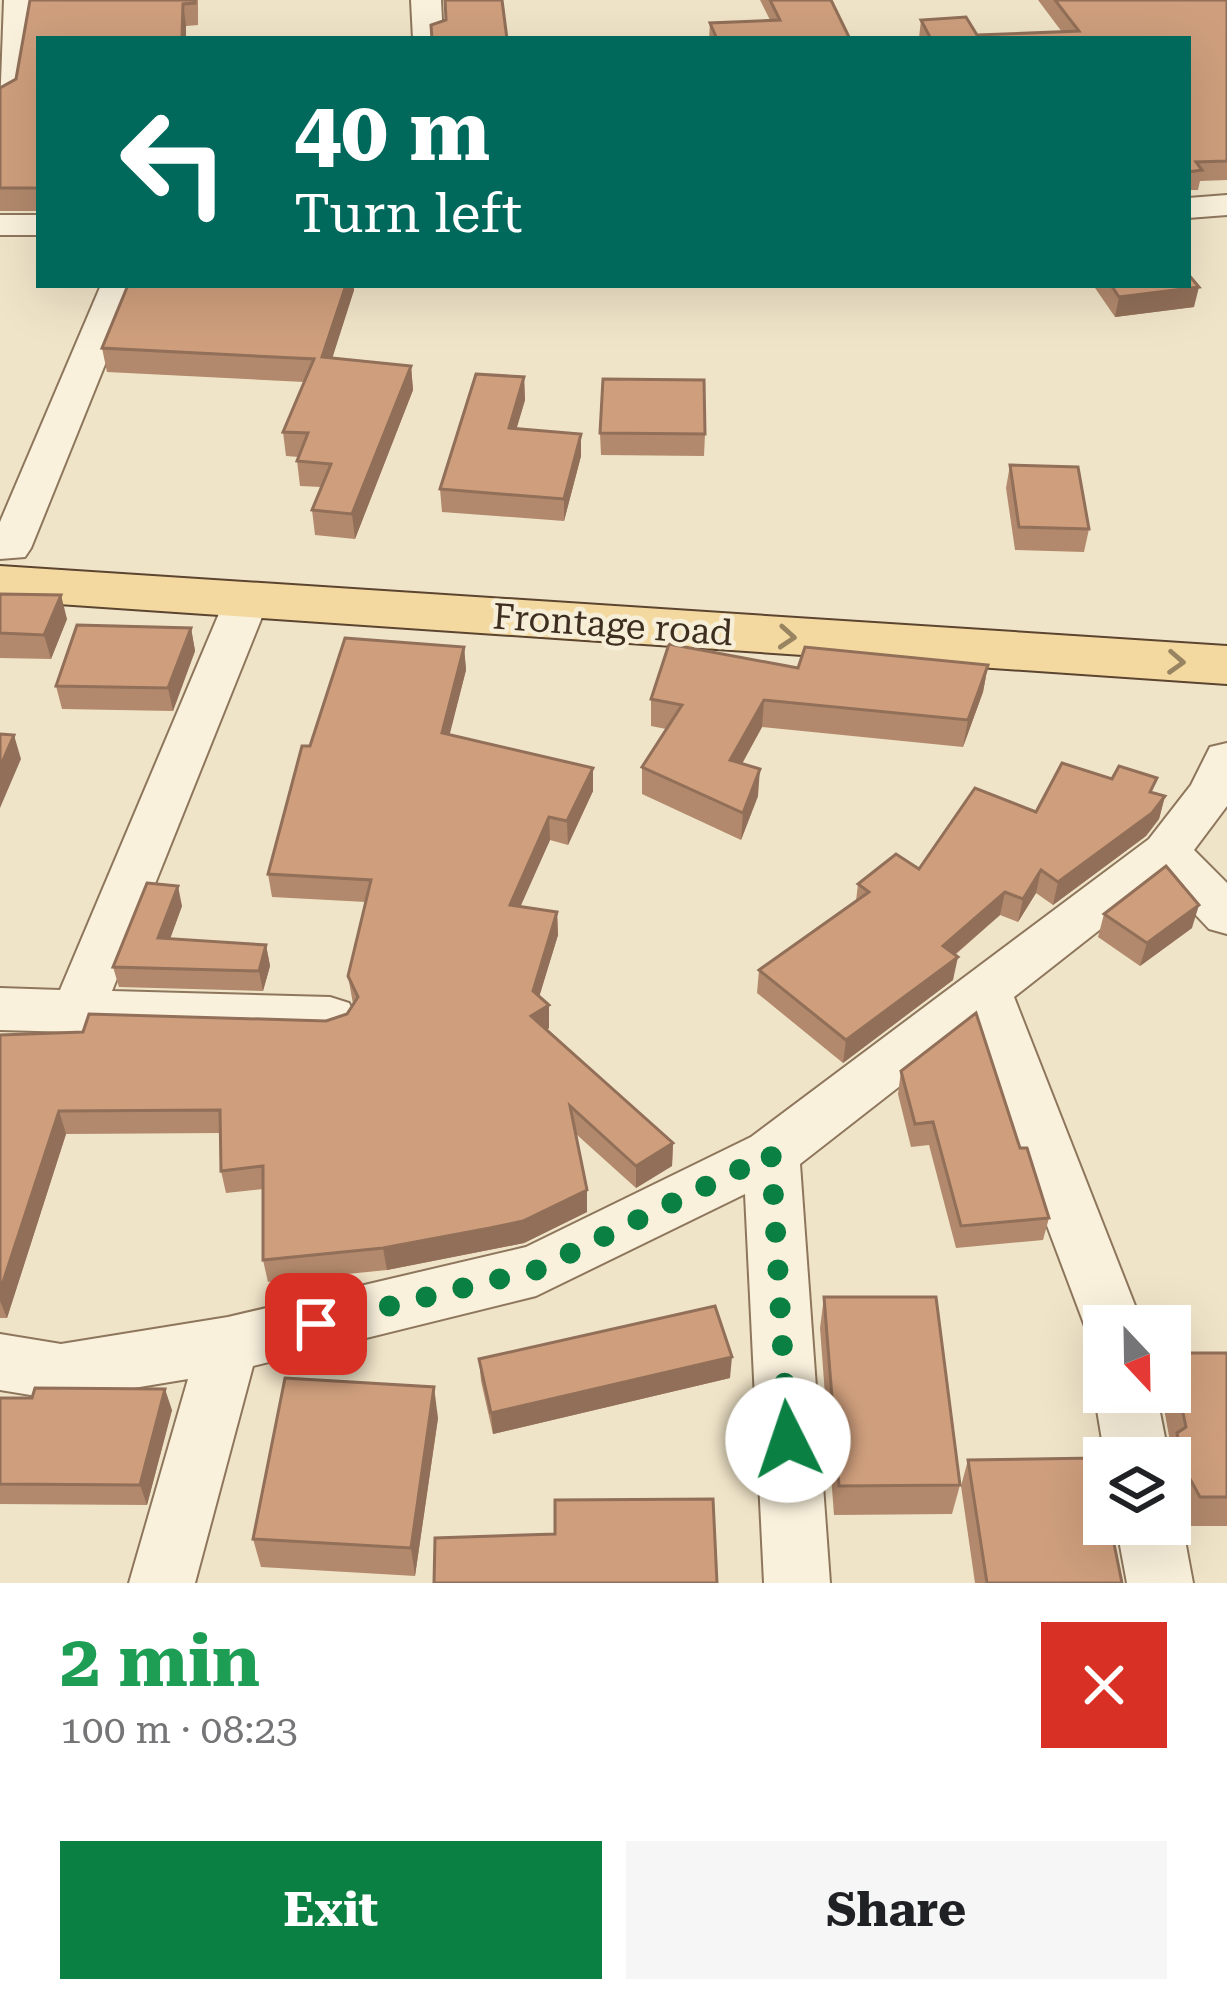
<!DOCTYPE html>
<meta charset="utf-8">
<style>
body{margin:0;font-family:"Roboto Serif",serif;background:#f6f6f6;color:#202124;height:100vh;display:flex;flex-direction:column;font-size:45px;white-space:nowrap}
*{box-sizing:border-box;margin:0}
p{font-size:39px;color:#757577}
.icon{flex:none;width:66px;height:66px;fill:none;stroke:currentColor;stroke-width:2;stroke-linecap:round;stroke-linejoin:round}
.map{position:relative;height:1583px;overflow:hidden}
.drawer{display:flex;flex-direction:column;background:#fff;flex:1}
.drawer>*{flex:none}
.top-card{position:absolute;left:36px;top:36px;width:1155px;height:252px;border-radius:0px;box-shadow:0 12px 48px #0002;background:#00695c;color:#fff;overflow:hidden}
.needle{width:78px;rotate:158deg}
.controls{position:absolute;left:1083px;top:1305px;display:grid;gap:24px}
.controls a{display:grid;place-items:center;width:108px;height:108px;border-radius:0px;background:#fff;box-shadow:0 12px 48px #0002;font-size:60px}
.pin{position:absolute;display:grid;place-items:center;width:102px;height:102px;color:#fff;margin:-51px;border-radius:24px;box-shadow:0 6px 18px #0006}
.me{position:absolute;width:132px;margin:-66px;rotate:356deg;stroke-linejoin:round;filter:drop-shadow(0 0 9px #0008)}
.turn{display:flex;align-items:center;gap:42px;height:252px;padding:0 60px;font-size:54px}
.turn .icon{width:156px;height:156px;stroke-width:2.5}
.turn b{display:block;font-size:84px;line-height:102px}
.round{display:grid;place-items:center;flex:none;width:126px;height:126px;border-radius:0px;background:#f6f6f6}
.head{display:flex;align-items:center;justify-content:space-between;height:204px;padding:0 60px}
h1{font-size:72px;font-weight:700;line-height:90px;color:#1e9e55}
.button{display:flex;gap:24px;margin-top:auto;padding:24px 60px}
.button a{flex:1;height:138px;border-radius:0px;background:#0b8043;color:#fff;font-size:48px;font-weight:700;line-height:138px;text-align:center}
.button a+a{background:#f6f6f6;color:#202124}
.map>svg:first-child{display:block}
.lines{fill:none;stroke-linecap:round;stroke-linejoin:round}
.minor-casing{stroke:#8d765c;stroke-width:4}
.major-casing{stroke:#5b4430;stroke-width:4}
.minor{fill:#faf1dc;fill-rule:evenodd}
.major{fill:#f3d9a0;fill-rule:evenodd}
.wall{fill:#b2896c}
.shaded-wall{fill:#916f58}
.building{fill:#cf9f7d;stroke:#916f58;stroke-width:3}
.oneway{stroke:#988460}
.route{stroke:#0b8043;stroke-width:21;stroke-dasharray:0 37.8}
.labels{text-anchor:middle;stroke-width:9;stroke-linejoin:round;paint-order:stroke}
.street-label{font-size:36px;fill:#3d2e20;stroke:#f7eed8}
</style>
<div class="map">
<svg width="1227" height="1583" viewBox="0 0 1227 1583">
<rect width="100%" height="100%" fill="#f0e4c8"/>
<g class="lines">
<!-- minor casing -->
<g class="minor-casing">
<g id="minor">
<path d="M 4,0 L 34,0 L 16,100 L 0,109 Z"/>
<path d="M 411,0 L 441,0 L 443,39 L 413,39 Z"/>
<path d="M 1227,195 L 1227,215 L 1188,218 L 1188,198 Z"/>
<rect x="0" y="215" width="39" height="20"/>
<path d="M 101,285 L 137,285 L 31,548 L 25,557 L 0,559 L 0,522 Z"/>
<path d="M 248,583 L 263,587 L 270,597 L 112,991 L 330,997 L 349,1003 L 357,1018 L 349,1033 L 330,1039 L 0,1030 L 0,988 L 60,990 L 226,597 L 233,587 Z"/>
<path d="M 1227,743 L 1227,806 L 1194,850 L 1227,883 L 1227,934 L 1209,929 L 1163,880 L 1014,997 L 1143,1326 L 1104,1326 L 1104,1350 L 1092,1345 L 973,1029 L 800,1164 L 830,1583 L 764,1583 L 745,1194 L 536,1296 L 253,1366 L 195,1583 L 129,1583 L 188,1379 L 61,1400 L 0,1390 L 0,1334 L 61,1344 L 228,1317 L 526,1247 L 751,1137 L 1149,839 L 1191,785 L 1210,747 Z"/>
<path d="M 1103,1372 L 1104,1392 L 1156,1392 L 1169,1458 L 1105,1458 L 1094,1392 Z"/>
<path d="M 1170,1501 L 1182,1524 L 1193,1583 L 1127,1583 L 1116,1524 L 1170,1524 Z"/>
</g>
</g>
<!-- major casing -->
<g class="major-casing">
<path id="major" d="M 0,566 L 1227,646 L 1227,684 L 0,600 Z"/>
</g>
<!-- minor -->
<use href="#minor" class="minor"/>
<!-- major -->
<use href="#major" class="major"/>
</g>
<!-- wall -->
<g class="wall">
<path d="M 30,0 L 198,0 L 198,25 L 39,39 L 39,211 L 0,211 L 0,88 L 16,79 Z"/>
<path d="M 760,0 L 831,0 L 850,39 L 709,39 L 710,23 L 770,20 Z"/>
<path d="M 1038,0 L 1227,0 L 1227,180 L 1200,181 L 1198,190 L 1188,190 L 1188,39 L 919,38 L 921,20 L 977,35 L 1062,32 Z"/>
<path d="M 1093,285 L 1188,285 L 1194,307 L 1115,317 Z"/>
<path d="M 354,290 L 332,358 L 411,366 L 413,390 L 355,539 L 315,535 L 312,510 L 321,487 L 300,486 L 297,461 L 299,457 L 286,456 L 283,432 L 304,382 L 107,372 L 102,348 Z"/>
<path d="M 524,377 L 525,400 L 516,429 L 581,456 L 564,521 L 442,512 L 440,489 Z"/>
<path d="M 600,433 L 705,434 L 704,456 L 601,455 Z"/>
<path d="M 1010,465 L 1089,529 L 1084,552 L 1015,550 L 1006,488 Z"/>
<path d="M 0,594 L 67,619 L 51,659 L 0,658 Z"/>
<path d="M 191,628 L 195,651 L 173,711 L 62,709 L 56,686 Z"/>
<path d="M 464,647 L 466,670 L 449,735 L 593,791 L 568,845 L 550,840 L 520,906 L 557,912 L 558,935 L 539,996 L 549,1005 L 549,1028 L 547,1030 L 673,1143 L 672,1166 L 636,1188 L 576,1134 L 587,1190 L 587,1212 L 524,1243 L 387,1270 L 268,1282 L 263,1260 L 263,1189 L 226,1193 L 221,1171 L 221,1133 L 66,1134 L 7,1318 L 0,1318 L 0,1035 L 326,1021 L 347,1014 L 353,1004 L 348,976 L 366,902 L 272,897 L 268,874 L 310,746 Z"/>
<path d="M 988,665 L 983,692 L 963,747 L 762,727 L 742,764 L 758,796 L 741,840 L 642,794 L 642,767 L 666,729 L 651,726 L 651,699 L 798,668 Z"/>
<path d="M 1153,792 L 1165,796 L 1159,819 L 1146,836 L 1053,905 L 1036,893 L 1018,922 L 1000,915 L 955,955 L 953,980 L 843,1063 L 757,993 L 759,970 L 856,901 L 858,884 L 919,869 L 1036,812 Z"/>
<path d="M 182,906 L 170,939 L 266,945 L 270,966 L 263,991 L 119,987 L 113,967 Z"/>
<path d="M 1104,914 L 1192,928 L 1140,966 L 1098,937 Z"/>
<path d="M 901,1071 L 1049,1218 L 1043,1240 L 956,1248 L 929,1145 L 911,1147 L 898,1094 Z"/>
<path d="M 824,1297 L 960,1485 L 952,1514 L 834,1515 L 820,1328 Z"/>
<path d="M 1170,1353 L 1227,1353 L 1227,1526 L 1187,1526 L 1172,1497 L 1170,1458 L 1167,1458 L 1171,1447 L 1161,1392 L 1170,1392 Z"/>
<path d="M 479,1359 L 730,1378 L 493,1434 L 481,1381 Z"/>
<path d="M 0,1398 L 172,1410 L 147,1505 L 0,1504 Z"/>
<path d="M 438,1418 L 415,1576 L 261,1567 L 253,1539 Z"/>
<path d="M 968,1460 L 1122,1583 L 975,1583 L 961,1486 Z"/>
</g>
<!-- shaded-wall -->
<g class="shaded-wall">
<path d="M 183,4 L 186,25 L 186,39 L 182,39 Z"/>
<path d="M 346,285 L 354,285 L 354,290 L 325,381 L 322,357 Z"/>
<path d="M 1199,287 L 1194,307 L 1115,317 L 1119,297 Z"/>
<path d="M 411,366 L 413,390 L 355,539 L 352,514 Z"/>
<path d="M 524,377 L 525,400 L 510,451 L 509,428 Z"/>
<path d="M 581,434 L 581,456 L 564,521 L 564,499 Z"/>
<path d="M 61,595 L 67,619 L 51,659 L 44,635 Z"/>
<path d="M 191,628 L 195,651 L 173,711 L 168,688 Z"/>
<path d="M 464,647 L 466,670 L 444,757 L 442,733 Z"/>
<path d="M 988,665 L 983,692 L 963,747 L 968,720 Z"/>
<path d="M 764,700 L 762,727 L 729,787 L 730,760 Z"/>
<path d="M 14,735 L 21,759 L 0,808 L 0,767 Z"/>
<path d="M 593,768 L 593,791 L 568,845 L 567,821 Z"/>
<path d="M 760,769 L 758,796 L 741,840 L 743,813 Z"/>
<path d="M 1165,796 L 1159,819 L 1146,836 L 1053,905 L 1058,882 Z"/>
<path d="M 549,817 L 550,840 L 511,928 L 510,905 Z"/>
<path d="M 1041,870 L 1036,893 L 1018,922 L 1023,899 Z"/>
<path d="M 178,886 L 182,906 L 163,958 L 158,938 Z"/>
<path d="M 1005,892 L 1000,915 L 939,968 L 943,946 Z"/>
<path d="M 1199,905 L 1192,928 L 1140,966 L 1147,943 Z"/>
<path d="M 557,912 L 558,935 L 534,1014 L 533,991 Z"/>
<path d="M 266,945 L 270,966 L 263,991 L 259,971 Z"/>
<path d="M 958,957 L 953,980 L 843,1063 L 846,1040 Z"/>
<path d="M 549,1005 L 549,1028 L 532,1039 L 531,1016 Z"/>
<path d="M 59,1111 L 66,1134 L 7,1318 L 0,1301 L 0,1291 Z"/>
<path d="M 673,1143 L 672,1166 L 636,1188 L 636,1166 Z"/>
<path d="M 587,1190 L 587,1212 L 524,1243 L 387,1270 L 383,1248 Z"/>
<path d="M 732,1357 L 730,1378 L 493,1434 L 491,1413 Z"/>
<path d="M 434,1387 L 438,1418 L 415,1576 L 411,1548 Z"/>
<path d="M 165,1389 L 172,1410 L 147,1505 L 140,1485 Z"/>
</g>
<!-- building -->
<g class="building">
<path d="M 30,0 L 195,0 L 195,3 L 183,4 L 182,39 L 39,39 L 39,188 L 0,188 L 0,88 L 16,79 Z"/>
<path d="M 445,0 L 502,0 L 507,39 L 432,39 L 431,25 L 446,20 Z"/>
<path d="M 770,0 L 831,0 L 850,39 L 717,39 L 710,23 L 780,20 Z"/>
<path d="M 1055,0 L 1227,0 L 1227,161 L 1196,162 L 1202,170 L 1188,172 L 1188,39 L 931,39 L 921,20 L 966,17 L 977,35 L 1079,31 Z"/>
<path d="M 1188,274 L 1199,287 L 1119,297 L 1111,285 L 1188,285 Z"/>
<path d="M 128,285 L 346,285 L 322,357 L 411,366 L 352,514 L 312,510 L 331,464 L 297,461 L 308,433 L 283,432 L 314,359 L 102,348 Z"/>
<path d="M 476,374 L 524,377 L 509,428 L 581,434 L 564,499 L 440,489 Z"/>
<path d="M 603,379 L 704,380 L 705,434 L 600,433 Z"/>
<path d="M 1010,465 L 1078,467 L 1089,529 L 1019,527 Z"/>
<path d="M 0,594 L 61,595 L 44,635 L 0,633 Z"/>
<path d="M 77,625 L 191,628 L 168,688 L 56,686 Z"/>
<path d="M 345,638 L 464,647 L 442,733 L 593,768 L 567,821 L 549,817 L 510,905 L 557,912 L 533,991 L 549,1005 L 531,1016 L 673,1143 L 636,1166 L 570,1106 L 587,1190 L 523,1221 L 490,1228 L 383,1248 L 263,1260 L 263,1166 L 221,1171 L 220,1110 L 59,1111 L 0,1291 L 0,1035 L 83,1032 L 89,1014 L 326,1021 L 347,1014 L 358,997 L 348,976 L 371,880 L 268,874 L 302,746 L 310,746 Z"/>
<path d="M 669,644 L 798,668 L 805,647 L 988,665 L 968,720 L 764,700 L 730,760 L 760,769 L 743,813 L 642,767 L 682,705 L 651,699 Z"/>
<path d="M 0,734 L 14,735 L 0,767 Z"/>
<path d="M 1062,763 L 1112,779 L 1119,766 L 1157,778 L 1150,792 L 1165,796 L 1152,813 L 1058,882 L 1041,870 L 1023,899 L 1005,892 L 943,946 L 958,957 L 846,1040 L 759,970 L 869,892 L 858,884 L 896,854 L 919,869 L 975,788 L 1036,812 Z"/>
<path d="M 1166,866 L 1199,905 L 1147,943 L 1104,914 Z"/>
<path d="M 147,883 L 178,886 L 158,938 L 266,945 L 259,971 L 113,967 Z"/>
<path d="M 976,1013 L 1020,1148 L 1027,1148 L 1049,1218 L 961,1226 L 933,1122 L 915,1124 L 901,1071 Z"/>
<path d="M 824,1297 L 936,1297 L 960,1485 L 839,1486 Z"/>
<path d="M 715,1306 L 732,1357 L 491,1413 L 479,1359 Z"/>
<path d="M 1170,1353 L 1227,1353 L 1227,1497 L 1200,1497 L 1184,1468 L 1177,1433 L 1186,1427 Z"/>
<path d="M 285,1378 L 434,1387 L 411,1548 L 253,1539 Z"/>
<path d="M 35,1388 L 165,1389 L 140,1485 L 0,1484 L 0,1398 L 32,1398 Z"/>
<path d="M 1097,1458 L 1104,1493 L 1104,1524 L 1110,1524 L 1122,1583 L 987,1583 L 968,1460 Z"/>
<path d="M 713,1499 L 717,1583 L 434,1583 L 435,1538 L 555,1534 L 555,1500 Z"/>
</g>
<!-- one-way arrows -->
<defs><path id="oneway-chevron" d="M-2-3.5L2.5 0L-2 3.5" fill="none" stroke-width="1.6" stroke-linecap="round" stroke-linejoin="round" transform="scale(3)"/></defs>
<g class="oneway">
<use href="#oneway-chevron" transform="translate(787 637) rotate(4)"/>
<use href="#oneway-chevron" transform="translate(1176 662) rotate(3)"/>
</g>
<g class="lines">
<!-- route -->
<path class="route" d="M 316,1324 L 536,1270 L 771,1154 L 788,1440"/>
</g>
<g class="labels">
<!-- street labels -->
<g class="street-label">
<text transform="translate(613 624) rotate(4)" y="13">Frontage road</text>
</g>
</g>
</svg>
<div class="controls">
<a><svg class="needle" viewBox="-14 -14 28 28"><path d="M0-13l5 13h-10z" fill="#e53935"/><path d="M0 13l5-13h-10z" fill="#757577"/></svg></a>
<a><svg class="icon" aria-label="layers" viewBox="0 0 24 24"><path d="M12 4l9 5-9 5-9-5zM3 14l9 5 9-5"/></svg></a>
</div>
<div class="pin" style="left:316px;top:1324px;background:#d93025"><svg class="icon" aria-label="arrive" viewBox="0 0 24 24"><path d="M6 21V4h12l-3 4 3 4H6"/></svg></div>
<svg class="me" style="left:788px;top:1440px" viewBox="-20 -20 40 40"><circle r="19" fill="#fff"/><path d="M0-13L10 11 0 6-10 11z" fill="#0b8043"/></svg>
<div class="top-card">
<div class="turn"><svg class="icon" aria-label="left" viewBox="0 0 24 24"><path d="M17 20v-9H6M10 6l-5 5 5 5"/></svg><div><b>40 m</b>Turn left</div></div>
</div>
</div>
<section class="drawer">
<div class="head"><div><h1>2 min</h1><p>100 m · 08:23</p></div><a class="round" style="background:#d93025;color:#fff"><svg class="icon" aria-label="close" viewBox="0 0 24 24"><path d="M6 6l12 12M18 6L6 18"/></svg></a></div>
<div class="button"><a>Exit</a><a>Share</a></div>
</section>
